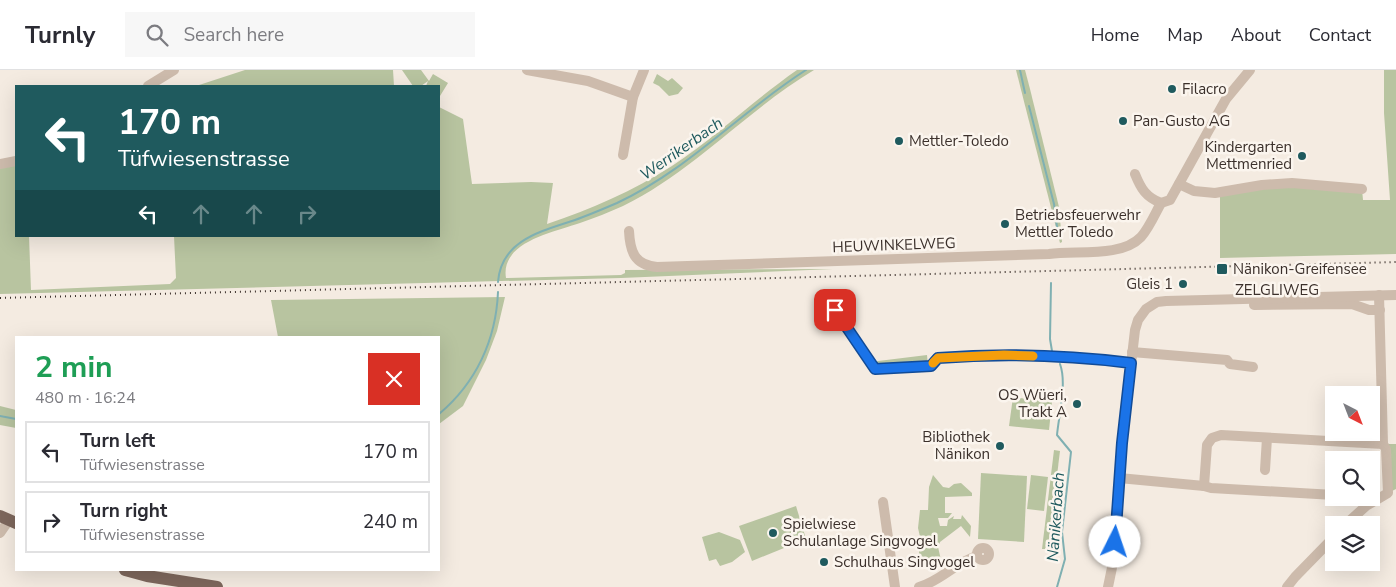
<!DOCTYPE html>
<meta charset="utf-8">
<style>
body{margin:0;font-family:"Nunito Sans",sans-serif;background:#f7f7f7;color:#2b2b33;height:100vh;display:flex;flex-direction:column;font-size:19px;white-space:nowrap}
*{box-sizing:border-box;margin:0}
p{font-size:16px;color:#7c7c81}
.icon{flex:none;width:28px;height:28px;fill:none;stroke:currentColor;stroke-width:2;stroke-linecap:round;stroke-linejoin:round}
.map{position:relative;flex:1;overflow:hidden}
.side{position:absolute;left:15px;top:266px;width:425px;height:235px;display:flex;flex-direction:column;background:#fff;border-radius:0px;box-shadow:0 5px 20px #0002}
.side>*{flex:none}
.guide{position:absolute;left:15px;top:15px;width:425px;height:152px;border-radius:0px;box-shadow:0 5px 20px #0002;background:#1f5a5e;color:#fff;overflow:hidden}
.needle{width:32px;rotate:138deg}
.fabs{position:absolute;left:1325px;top:316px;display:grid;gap:10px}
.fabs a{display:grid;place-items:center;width:55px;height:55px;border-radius:0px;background:#fff;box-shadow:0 5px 20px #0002;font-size:25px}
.pin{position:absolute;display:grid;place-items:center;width:42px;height:42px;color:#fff;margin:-21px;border-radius:10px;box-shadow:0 2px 8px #0006}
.me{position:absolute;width:55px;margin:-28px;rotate:4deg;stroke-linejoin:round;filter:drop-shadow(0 0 4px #0008)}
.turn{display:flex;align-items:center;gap:18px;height:105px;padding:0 20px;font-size:22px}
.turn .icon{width:65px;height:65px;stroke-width:2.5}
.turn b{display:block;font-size:35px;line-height:42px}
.lanes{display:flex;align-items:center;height:48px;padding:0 20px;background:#0003;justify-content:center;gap:25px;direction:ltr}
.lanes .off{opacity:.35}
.round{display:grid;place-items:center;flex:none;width:52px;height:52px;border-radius:0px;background:#f7f7f7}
.summary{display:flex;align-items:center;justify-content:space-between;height:85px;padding:0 20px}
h1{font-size:30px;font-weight:700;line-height:38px;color:#1e9e55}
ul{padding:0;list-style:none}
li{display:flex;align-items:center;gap:15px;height:62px;margin:0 10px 8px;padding:0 10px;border:2px solid #e1e1e2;border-radius:0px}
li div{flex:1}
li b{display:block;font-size:19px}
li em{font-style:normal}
header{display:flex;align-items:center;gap:30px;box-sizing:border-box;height:70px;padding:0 25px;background:#fff;border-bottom:1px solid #e1e1e2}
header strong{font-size:24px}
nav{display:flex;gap:28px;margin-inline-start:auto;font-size:18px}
.search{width:350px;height:45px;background:#f7f7f7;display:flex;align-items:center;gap:12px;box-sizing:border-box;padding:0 18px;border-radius:0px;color:#7c7c81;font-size:19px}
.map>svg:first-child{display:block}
.green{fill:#b8c4a0}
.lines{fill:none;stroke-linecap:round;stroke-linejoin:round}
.stream{stroke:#7fb0b2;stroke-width:2}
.minor{stroke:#cdbbac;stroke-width:10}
.major{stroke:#7d675c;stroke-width:12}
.rail{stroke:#3b302b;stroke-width:2;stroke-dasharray:1 4;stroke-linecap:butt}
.route-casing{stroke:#114b97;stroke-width:12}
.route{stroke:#1a73e8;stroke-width:9}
.slow{stroke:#f59e0b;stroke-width:9}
.poi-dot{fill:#1f5a5e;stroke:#fbf5ee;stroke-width:2}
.labels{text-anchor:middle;stroke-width:5;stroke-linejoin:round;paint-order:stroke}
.poi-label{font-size:15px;fill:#3b302b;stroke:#fbf5ee;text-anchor:start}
.street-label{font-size:15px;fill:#3b302b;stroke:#fbf5ee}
.water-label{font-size:16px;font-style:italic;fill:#1f5a5e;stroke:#fbf5ee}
</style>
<header>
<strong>Turnly</strong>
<div class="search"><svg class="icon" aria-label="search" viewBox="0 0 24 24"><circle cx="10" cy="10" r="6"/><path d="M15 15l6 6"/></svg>Search here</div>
<nav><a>Home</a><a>Map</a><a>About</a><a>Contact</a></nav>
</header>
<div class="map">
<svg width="1396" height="517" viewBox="0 0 1396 517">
<rect width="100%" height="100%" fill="#f4ebe1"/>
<!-- green -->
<g class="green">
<path d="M 245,0 L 393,0 L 394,16 L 196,16 Z"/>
<path d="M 402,0 L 421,0 L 429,11 L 433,4 L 448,13 L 440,26 L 439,16 L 426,16 L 428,11 L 421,16 L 413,16 Z"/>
<path d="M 797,0 L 814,0 C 747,40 694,101 623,136 C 609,142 595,148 580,153 C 554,162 500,172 506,208 L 621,205 L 625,203 L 625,200 L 833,199 L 621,208 L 0,224 L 0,94 L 16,91 L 16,166 L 29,166 L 31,220 L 170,214 L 176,208 L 174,166 L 439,166 L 439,37 L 463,49 L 472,114 L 531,112 L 553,113 L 547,154 C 591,139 633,121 672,96 C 716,67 754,30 797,0 Z"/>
<path d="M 1016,0 L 1025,0 L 1030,19 L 1059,137 L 1062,172 L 1060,173 Z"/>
<path d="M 1384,0 L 1396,0 L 1396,184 L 1220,188 L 1220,123 L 1262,115 L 1362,119 L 1363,130 L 1390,130 L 1384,43 Z"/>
<path d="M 657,4 L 668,11 L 672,8 L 683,18 L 678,24 L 669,26 L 659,16 L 653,13 Z"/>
<path d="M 505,227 L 497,261 L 486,290 L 463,336 L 439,354 L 439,268 L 278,267 L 271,230 Z"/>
<path d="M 927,285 L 928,296 L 875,299 L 870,292 Z"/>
<path d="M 1013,327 L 1052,332 L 1049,360 L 1009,356 Z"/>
<path d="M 0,336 L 16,340 L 16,358 L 0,355 Z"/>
<path d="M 1383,374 L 1396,374 L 1396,419 L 1388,423 Z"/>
<path d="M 1054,380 L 1060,381 L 1048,479 L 1042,479 Z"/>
<path d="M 981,403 L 1027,406 L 1024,472 L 978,469 Z"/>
<path d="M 933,405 L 943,417 L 949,418 L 954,414 L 961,413 L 972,423 L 972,426 L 945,427 L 945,443 L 952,443 L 948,448 L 938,448 L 940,456 L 947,456 L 948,450 L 954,446 L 953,449 L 961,449 L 962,445 L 971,456 L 970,467 L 961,456 L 940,472 L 938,477 L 941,490 L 919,492 L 919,478 L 921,471 L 918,458 L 920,440 L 928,440 L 929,417 Z"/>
<path d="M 1031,405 L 1048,407 L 1044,441 L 1027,439 Z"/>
<path d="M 1058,410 L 1064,411 L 1056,470 L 1053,470 Z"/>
<path d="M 796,436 L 806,469 L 752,491 L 739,456 Z"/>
<path d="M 719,462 L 740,470 L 745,482 L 732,492 L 720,496 L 716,489 L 709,491 L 702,467 Z"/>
</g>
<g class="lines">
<!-- stream -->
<g class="stream">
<path d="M 1020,0 L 1025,23"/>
<path d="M 1029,36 L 1054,134 L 1057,157"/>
<path d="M 498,212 C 501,170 542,161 575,150 C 589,145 603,139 617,133 C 688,100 740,42 806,0"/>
<path d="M 1051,213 L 1050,269 L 1052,281"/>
<path d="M 439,344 C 476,313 496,270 498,222"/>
<path d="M 0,346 L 16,349"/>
<path d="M 1057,517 L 1065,489 L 1062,462 L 1071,382 L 1057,365 C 1059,344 1067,313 1060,294"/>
</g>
<!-- minor -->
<g class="minor">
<path d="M 527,0 L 588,11 L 633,27"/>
<path d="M 148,16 L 174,0"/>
<path d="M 623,85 L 633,27 L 644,0"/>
<path d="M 0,94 L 16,91"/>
<path d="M 1135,104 C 1141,119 1146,127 1161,133 L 1170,130 L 1226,29 L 1250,0"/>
<path d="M 1179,114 L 1194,121 L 1215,123 L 1262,115 L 1292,113 L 1362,119"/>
<path d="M 629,161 C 630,181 634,195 657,197 L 1049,184 C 1076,180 1121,188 1141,167 C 1149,158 1155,144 1161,133"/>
<path d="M 1254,235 L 1352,234 L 1369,240 L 1380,240"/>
<path d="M 835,240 L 875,299 L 931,295 L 938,288 C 1003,284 1067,285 1131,293"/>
<path d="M 1132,282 L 1227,290 L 1230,294 L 1253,297"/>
<path d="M 1265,400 L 1267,368"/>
<path d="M 1119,408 L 1204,416 L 1211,418 L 1334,425"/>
<path d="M 1204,416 L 1207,375 L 1212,368 L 1221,365 L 1383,374"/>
<path d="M 883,432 L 895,517"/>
<path d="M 1345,455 L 1366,436 L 1388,423 L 1386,379 L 1383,374 L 1379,225"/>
<path d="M 0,463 L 9,450"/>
<circle cx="983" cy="484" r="6"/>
<path d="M 919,517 C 941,511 956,492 977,486"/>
<path d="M 1108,517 L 1114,488 L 1122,373 L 1135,260 L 1138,250 L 1146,239 L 1157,232 L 1166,231 L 1396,225"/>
<path d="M 1287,517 L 1295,507 L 1334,467"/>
</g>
<!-- major -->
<g class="major">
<path d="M 0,446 L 16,453"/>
<path d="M 125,500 L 147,506 L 217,517"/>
</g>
<!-- rail -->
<path class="rail" d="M 0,228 L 1396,192"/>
</g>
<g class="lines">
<!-- route casing -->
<g class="route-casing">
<path id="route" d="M 835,240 L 875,299 L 931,296 L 938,288 C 1002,283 1067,285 1131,293 L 1122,373 L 1115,472"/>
</g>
<!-- route -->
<use href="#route" class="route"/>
<!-- slow -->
<path class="slow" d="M 933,293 L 938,288 L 1004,285 L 1033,286"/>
</g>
<!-- markers -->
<g class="poi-dot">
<circle cx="1172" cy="19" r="5"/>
<circle cx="1123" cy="51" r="5"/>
<circle cx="899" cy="71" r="5"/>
<circle cx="1302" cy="86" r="5"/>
<circle cx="1005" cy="154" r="5"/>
<rect x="1216" y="193" width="12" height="12" rx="2.5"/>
<circle cx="1183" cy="214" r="5"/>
<circle cx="1077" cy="334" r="5"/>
<circle cx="1000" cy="376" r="5"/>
<circle cx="773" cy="463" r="5"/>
<circle cx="824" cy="492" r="5"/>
</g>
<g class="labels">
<!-- poi labels -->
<g class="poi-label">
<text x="1182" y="24">Filacro</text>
<text x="1133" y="56">Pan-Gusto AG</text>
<text x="909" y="76">Mettler-Toledo</text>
<text x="1292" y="82" text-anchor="end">Kindergarten<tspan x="1292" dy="17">Mettmenried</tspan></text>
<text x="1015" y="150">Betriebsfeuerwehr<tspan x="1015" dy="17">Mettler Toledo</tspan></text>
<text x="1233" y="204">Nänikon-Greifensee</text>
<text x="1173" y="219" text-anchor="end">Gleis 1</text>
<text x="1067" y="330" text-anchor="end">OS Wüeri,<tspan x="1067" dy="17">Trakt A</tspan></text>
<text x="990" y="372" text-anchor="end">Bibliothek<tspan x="990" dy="17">Nänikon</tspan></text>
<text x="783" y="459">Spielwiese<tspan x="783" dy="17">Schulanlage Singvogel</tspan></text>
<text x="834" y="497">Schulhaus Singvogel</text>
</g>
<!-- street labels -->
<g class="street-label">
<text transform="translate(894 175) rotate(-2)" y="5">HEUWINKELWEG</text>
<text x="1277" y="225">ZELGLIWEG</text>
</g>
<!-- water labels -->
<g class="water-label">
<text transform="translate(681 78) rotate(-35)" y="6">Werrikerbach</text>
<text transform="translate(1055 447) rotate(-86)" y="6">Nänikerbach</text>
</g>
</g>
</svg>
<div class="fabs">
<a><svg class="needle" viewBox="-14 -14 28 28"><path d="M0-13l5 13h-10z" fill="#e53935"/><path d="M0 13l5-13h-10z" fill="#7c7c81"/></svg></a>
<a><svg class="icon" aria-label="search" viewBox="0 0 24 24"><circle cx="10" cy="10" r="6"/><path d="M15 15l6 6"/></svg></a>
<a><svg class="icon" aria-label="layers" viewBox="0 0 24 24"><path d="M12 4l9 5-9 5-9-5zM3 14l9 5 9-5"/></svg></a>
</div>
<div class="pin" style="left:835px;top:240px;background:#d93025"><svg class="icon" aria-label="arrive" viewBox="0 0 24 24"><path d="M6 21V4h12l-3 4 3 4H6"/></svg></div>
<svg class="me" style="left:1115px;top:472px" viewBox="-20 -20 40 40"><circle r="19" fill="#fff"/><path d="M0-13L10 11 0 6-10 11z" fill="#1a73e8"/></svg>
<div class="guide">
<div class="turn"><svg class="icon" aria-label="left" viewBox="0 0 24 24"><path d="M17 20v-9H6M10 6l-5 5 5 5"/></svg><div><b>170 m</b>Tüfwiesenstrasse</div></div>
<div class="lanes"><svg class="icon" aria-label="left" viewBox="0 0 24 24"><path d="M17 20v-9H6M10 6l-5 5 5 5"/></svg><svg class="icon off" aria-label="ahead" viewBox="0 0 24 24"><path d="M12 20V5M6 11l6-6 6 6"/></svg><svg class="icon off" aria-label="ahead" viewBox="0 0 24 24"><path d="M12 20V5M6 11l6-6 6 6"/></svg><svg class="icon off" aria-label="right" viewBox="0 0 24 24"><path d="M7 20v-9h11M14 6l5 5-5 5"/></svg></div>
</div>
<section class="side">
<div class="summary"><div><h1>2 min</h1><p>480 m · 16:24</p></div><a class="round" style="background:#d93025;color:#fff"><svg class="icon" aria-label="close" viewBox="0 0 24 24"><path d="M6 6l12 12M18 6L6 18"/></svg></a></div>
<ul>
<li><svg class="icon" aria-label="left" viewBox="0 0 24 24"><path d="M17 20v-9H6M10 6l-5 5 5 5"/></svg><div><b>Turn left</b><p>Tüfwiesenstrasse</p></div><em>170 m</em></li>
<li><svg class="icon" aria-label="right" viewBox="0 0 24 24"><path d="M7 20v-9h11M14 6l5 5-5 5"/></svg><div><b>Turn right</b><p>Tüfwiesenstrasse</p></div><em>240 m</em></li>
</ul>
</section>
</div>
